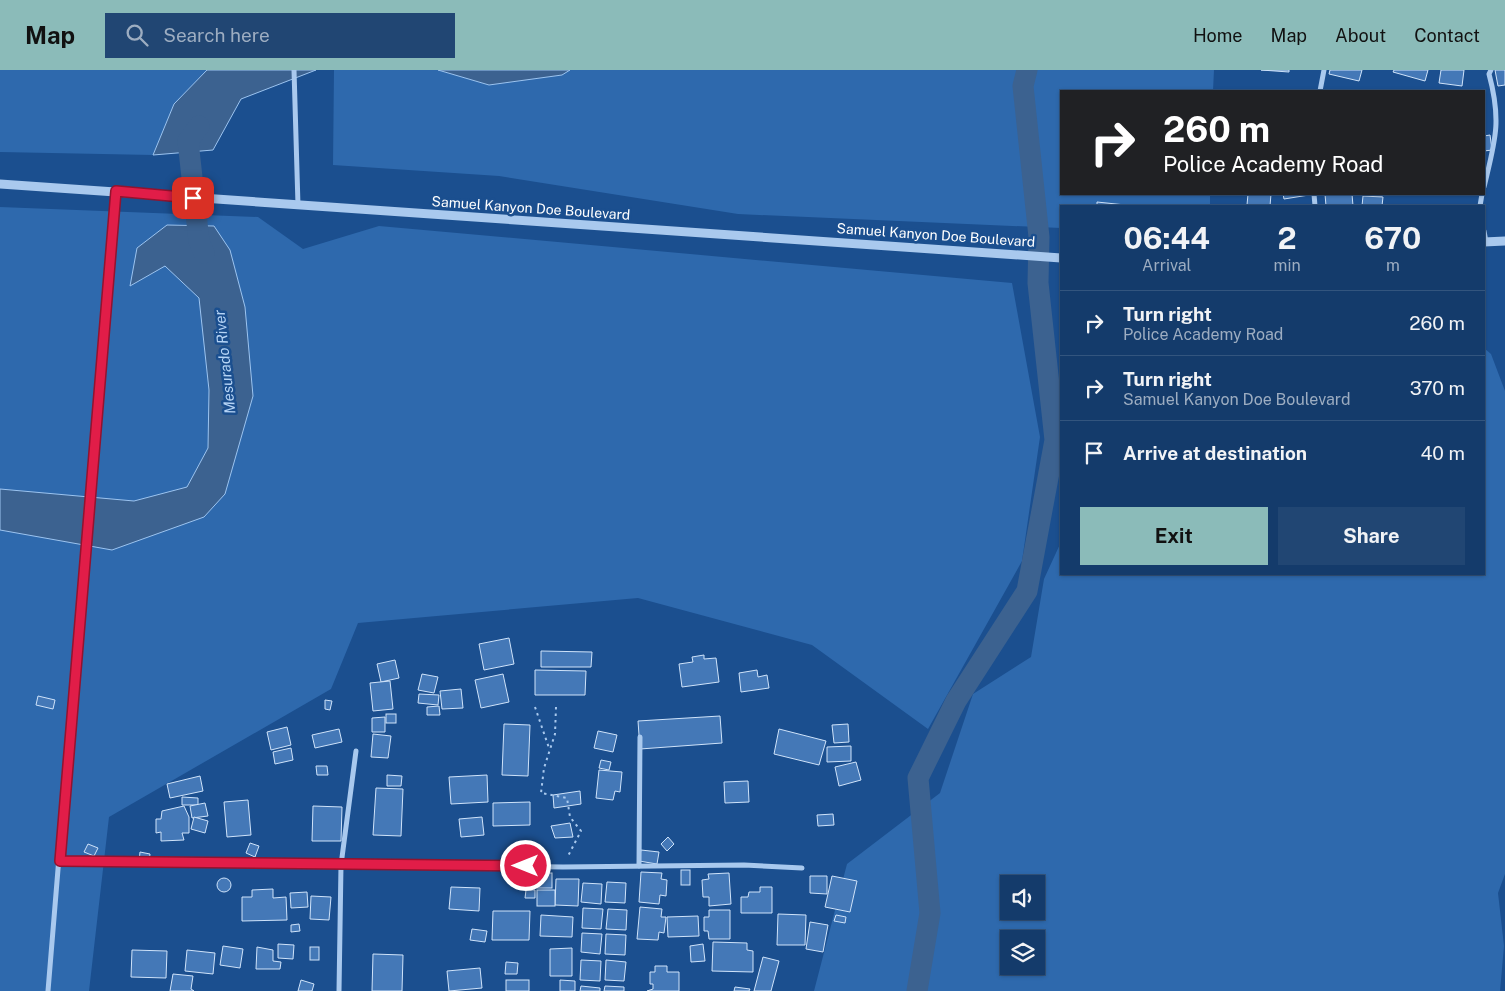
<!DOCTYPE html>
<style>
body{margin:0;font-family:"Public Sans",sans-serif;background:#214673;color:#f1f3f6;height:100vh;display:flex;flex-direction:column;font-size:19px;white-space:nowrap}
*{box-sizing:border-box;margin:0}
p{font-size:16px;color:#9dadc1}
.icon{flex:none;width:28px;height:28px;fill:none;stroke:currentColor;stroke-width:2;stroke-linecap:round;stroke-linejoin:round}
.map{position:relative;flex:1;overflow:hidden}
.side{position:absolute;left:1060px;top:135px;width:425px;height:370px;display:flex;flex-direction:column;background:#143b6b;border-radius:0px;box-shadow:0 1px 4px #0004,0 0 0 1px #33557e}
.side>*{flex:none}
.guide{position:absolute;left:1060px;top:20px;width:425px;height:105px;border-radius:0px;box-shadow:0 1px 4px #0004,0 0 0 1px #33557e;background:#202124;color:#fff;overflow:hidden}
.tools{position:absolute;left:1000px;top:805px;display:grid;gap:10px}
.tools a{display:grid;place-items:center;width:45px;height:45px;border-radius:0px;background:#143b6b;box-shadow:0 1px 4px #0004,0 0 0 1px #33557e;font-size:25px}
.pin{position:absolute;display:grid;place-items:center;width:42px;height:42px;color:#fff;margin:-21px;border-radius:10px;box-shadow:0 2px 8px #0006}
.me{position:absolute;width:55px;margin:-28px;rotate:270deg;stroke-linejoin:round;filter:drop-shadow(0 0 4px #0008)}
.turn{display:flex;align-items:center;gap:18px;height:105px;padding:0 20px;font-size:22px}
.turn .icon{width:65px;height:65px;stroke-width:2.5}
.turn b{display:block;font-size:35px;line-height:42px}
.eta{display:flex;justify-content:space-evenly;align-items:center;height:85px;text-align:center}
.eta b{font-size:30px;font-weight:700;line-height:35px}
.button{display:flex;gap:10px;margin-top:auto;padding:10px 20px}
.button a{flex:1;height:58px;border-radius:0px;background:#8bbbb9;color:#111;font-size:20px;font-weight:700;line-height:58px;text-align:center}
.button a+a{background:#214673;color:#f1f3f6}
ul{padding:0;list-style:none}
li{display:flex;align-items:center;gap:15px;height:65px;padding:0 20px;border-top:1px solid #33557e}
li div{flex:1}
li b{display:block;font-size:19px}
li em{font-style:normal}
header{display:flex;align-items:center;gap:30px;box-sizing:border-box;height:70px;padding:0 25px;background:#8bbbb9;color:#111}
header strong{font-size:24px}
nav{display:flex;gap:28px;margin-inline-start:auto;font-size:18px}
.search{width:350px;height:45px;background:#214673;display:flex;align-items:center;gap:12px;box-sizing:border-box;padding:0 18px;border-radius:0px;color:#9dadc1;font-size:19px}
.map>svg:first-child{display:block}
.green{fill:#2e69ad;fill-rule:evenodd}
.water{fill:#3c6290;stroke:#9cc4f0}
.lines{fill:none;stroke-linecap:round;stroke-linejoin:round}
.river{stroke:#3c6290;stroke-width:21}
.building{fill:#4478b7;stroke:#cfe3fa}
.path{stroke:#a9c9ee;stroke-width:2;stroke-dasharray:2.5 4;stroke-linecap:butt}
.minor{stroke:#a9c9ee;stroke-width:5}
.tertiary{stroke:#a9c9ee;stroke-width:9}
.route-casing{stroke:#92132f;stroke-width:12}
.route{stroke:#e11d48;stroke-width:9}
.labels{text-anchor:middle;stroke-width:5;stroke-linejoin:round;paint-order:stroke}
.street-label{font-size:14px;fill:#fff;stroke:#1b4f8f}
.water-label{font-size:15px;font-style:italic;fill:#b5d3f5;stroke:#1b4f8f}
</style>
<header>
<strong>Map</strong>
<div class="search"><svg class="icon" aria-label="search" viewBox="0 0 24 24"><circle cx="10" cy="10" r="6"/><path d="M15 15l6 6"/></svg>Search here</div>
<nav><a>Home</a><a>Map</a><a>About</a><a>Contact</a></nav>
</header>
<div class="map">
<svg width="1505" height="921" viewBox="0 0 1505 921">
<rect width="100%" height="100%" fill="#1b4f8f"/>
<!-- green -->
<g class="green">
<path d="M 0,0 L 207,0 L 174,34 L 153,85 L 0,82 Z"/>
<path d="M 334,0 L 438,0 L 489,15 L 561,5 L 570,0 L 1214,0 L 1213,21 L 1061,21 L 1061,124 L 1210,124 L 1210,136 L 1061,136 L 1061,158 L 738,144 L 499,106 L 333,95 Z"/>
<path d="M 0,137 L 258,147 L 303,179 L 379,156 L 1012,213 L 1040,367 L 1022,491 L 928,659 L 812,575 L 638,528 L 358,553 L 331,619 L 109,747 L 89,921 L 0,921 Z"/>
<path d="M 1484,278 L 1491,284 L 1505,321 L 1505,804 L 1498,823 L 1504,876 L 1500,921 L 814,921 L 847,794 L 940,723 L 973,624 L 1031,587 L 1044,509 L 1061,472 L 1061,504 L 1484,504 ZM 1009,814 L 1036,814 L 1036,841 L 1009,841 ZM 1009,869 L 1036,869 L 1036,896 L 1009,896 Z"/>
</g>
<!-- water -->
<g class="water">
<path d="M 207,0 L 316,0 L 241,29 L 213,80 L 153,85 L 174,34 Z"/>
<path d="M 438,0 L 570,0 L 562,5 L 489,15 Z"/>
<path d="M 167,155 L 214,156 L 230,180 L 245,237 L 253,326 L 225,424 L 204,447 L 112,480 L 0,460 L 0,419 L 134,431 L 187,417 L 208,378 L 209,320 L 199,228 L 165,196 L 130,216 L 137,178 Z"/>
</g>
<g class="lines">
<!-- river -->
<g class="river">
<path d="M 199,56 L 188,71 L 199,171 L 204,183"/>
<path d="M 917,921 L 930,843 L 918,708 L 956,631 L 1027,521 L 1055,370 L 1038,213 L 1039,167 L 1023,16 L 1027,0"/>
</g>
</g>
<!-- building -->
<g class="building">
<path d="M 1261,0 L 1289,0 L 1289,2 Z"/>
<path d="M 1330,0 L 1362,0 L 1359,11 L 1329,4 Z"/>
<path d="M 1394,0 L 1428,0 L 1425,11 L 1393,2 Z"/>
<path d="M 1441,0 L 1464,0 L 1462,16 L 1439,13 Z"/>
<path d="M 1495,0 L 1505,0 L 1505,15 L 1498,16 Z"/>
<path d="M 1490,65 L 1492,80 L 1484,81 L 1484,66 Z"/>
<path d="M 1248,124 L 1271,124 L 1270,136 L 1247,135 Z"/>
<path d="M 1283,124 L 1308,124 L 1309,125 L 1284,129 Z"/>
<path d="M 1325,124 L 1352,124 L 1353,136 L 1326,136 Z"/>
<path d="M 1364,124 L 1382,124 L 1382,126 L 1364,125 Z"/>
<path d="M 1363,126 L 1383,127 L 1382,136 L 1362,136 Z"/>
<path d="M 1097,132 L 1135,136 L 1097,136 Z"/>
<path d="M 509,568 L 514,594 L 484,600 L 479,574 Z"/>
<path d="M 541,581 L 592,582 L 591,597 L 541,597 Z"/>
<path d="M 704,585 L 704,589 L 716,588 L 719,612 L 682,617 L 679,594 L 693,592 L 692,587 Z"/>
<path d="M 395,590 L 399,608 L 381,612 L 377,594 Z"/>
<path d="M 535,600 L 586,601 L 585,625 L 535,625 Z"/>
<path d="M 757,600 L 758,607 L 767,605 L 769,618 L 741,622 L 739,603 Z"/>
<path d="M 422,604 L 438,607 L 434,623 L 418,620 Z"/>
<path d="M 503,604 L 509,632 L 481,638 L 475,610 Z"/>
<path d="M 390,611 L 393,639 L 373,641 L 370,613 Z"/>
<path d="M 461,619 L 463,638 L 442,639 L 440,621 Z"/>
<path d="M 419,624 L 439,625 L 438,635 L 418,633 Z"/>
<path d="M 38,626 L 55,630 L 53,639 L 36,635 Z"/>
<path d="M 325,630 L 332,631 L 330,640 L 325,639 Z"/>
<path d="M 439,636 L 440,645 L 427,645 L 427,637 Z"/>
<rect x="386" y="644" width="10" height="9"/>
<path d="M 720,646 L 722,673 L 640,679 L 638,651 Z"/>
<path d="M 385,647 L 385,662 L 372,662 L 372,648 Z"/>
<path d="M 504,654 L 530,655 L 528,706 L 502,705 Z"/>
<path d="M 848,654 L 849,672 L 834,673 L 832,655 Z"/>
<path d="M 287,657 L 291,675 L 271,680 L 267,662 Z"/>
<path d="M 339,659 L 342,672 L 315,678 L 312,665 Z"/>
<path d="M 779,659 L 826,671 L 819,695 L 774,684 Z"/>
<path d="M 598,661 L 617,665 L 613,682 L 594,678 Z"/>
<path d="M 373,664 L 391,666 L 388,688 L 371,687 Z"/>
<path d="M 851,676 L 851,691 L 827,692 L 827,677 Z"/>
<path d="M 291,678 L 293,690 L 275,694 L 273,682 Z"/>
<path d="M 601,690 L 611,692 L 609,700 L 599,698 Z"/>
<path d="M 856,692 L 861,710 L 839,716 L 835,697 Z"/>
<path d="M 316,696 L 327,696 L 328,705 L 317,705 Z"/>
<path d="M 599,700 L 622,702 L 620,722 L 615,721 L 613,730 L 596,728 Z"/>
<path d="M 387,705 L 402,706 L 401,716 L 387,716 Z"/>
<path d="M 487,705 L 488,732 L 451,734 L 449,707 Z"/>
<path d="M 200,706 L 203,721 L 170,728 L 167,714 Z"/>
<path d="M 748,711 L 749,732 L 725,733 L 724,712 Z"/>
<path d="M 376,718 L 403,719 L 401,766 L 373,765 Z"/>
<path d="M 580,721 L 581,734 L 554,738 L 553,725 Z"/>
<path d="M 182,727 L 198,728 L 198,735 L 182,735 Z"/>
<path d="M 248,730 L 251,765 L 227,767 L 224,732 Z"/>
<path d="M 530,732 L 530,755 L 493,756 L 493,733 Z"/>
<path d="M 205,733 L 208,746 L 192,748 L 190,736 Z"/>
<path d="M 184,736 L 189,747 L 189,763 L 182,763 L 184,770 L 161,771 L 161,762 L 156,763 L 156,749 L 161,749 L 162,741 Z"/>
<path d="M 313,736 L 342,737 L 341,771 L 312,771 Z"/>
<path d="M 833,744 L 834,755 L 818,756 L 817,745 Z"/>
<path d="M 194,747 L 208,751 L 205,763 L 191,759 Z"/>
<path d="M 482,747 L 484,765 L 461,767 L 459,749 Z"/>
<path d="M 570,753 L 573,767 L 555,768 L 551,756 Z"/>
<path d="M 668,767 L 674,774 L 667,781 L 661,774 Z"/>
<path d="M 250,773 L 259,776 L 255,787 L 246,783 Z"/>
<path d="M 88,774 L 98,778 L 94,786 L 84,782 Z"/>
<path d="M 641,780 L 659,782 L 657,794 L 639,791 Z"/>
<path d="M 140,782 L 150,784 L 149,793 L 139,792 Z"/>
<path d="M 512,783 L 520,784 L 518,791 L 510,790 Z"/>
<rect x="681" y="800" width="9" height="15"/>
<path d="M 641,802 L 662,803 L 661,809 L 667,810 L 666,826 L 660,825 L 659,834 L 639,832 Z"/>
<rect x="537" y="803" width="15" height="15"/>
<path d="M 729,803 L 731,834 L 709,836 L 709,827 L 703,827 L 702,810 L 709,809 L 708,804 Z"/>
<path d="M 810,806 L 827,806 L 827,824 L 810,823 Z"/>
<path d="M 832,806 L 857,811 L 850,842 L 825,837 Z"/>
<circle cx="224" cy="815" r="7"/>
<path d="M 556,809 L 579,809 L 578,836 L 555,835 Z"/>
<path d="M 607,812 L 626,813 L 625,833 L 605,832 Z"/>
<path d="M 583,813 L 602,814 L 601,834 L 581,832 Z"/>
<path d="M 451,817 L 480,818 L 479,841 L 449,839 Z"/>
<path d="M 760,817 L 772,817 L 772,843 L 741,843 L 741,827 L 748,827 L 749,822 L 760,822 Z"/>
<path d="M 273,819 L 273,828 L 286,827 L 287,850 L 242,851 L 242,827 L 252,827 L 252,820 Z"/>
<path d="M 526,820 L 535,820 L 535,828 L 525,828 Z"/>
<rect x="537" y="820" width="18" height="16"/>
<path d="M 307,822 L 308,837 L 291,838 L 290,823 Z"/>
<path d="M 311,826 L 331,827 L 329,850 L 310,849 Z"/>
<path d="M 640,837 L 662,839 L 661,847 L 666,847 L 664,863 L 659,862 L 658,870 L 637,869 Z"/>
<path d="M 583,838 L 603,839 L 601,859 L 582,858 Z"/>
<path d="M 608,839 L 627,840 L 626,860 L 606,859 Z"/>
<path d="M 709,840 L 730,840 L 730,869 L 709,869 L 708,861 L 704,861 L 704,847 L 709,847 Z"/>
<path d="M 493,841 L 530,841 L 529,870 L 492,870 Z"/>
<path d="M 778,844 L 806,845 L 805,875 L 777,875 Z"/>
<path d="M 541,845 L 573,847 L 572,867 L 540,866 Z"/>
<path d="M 836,845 L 846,847 L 845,853 L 834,851 Z"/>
<path d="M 698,846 L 699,866 L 668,867 L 667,847 Z"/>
<path d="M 810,852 L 828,855 L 823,882 L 806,879 Z"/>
<path d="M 299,854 L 300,861 L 291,862 L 291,855 Z"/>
<path d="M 472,859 L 487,861 L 485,872 L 470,870 Z"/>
<path d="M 582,863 L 602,864 L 600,884 L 581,882 Z"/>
<path d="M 606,864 L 626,865 L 625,885 L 605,884 Z"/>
<path d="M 713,872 L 747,873 L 747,880 L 753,881 L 753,902 L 712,901 Z"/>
<path d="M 278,874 L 294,875 L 293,889 L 278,888 Z"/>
<path d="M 703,874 L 705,891 L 691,892 L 690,876 Z"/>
<path d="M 223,876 L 243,879 L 240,898 L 220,895 Z"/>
<path d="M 257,877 L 273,880 L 273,891 L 281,892 L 280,899 L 256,899 Z"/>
<rect x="310" y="877" width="9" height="13"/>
<path d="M 572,878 L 572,906 L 550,906 L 550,879 Z"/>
<path d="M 132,880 L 167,881 L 166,908 L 131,907 Z"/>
<path d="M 187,880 L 215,883 L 213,904 L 185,901 Z"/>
<path d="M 373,884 L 403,885 L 402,921 L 372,921 Z"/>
<path d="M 763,887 L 779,891 L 771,921 L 754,921 Z"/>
<path d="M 581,890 L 601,891 L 600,911 L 580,910 Z"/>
<path d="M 606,890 L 626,892 L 624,911 L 605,910 Z"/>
<path d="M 506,892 L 518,893 L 517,904 L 505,904 Z"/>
<path d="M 655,896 L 667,896 L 667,902 L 679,902 L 679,921 L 647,921 L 653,919 L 653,914 L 650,914 L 650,902 L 655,902 Z"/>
<path d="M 480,898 L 482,918 L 449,921 L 447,901 Z"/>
<path d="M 173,904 L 193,906 L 191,919 L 194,921 L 170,921 Z"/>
<path d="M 301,910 L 314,914 L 312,921 L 298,921 Z"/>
<rect x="506" y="910" width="23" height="11"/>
<path d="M 560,910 L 575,911 L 575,921 L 560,921 Z"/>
<path d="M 581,916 L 600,918 L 600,921 L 580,921 Z"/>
<path d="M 605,916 L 624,917 L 624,921 L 604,921 Z"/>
<path d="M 735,917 L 750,919 L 749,921 L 734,921 Z"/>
</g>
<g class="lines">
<!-- path -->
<g class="path">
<path d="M 535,637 L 549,678"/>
<path d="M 556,637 L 555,664 L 544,698 L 541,723 L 567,728 L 570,747 L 581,761 L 567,788"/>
</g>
<!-- minor -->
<g class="minor">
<path d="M 294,0 L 298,135"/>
<path d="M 1320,21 L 1324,0"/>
<path d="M 1484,117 C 1495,71 1502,52 1489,4 L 1491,0"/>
<path d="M 1314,124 L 1315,136"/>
<path d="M 1480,136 L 1482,124"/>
<path d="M 1484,161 L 1486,172"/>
<path d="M 60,791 L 563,797 L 744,795 L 802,798"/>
<path d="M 639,796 L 640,667"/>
<path d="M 48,921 L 72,629 L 79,576 L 84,485 L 105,277 L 116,121"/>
<path d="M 339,921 L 341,795 L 356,681"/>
</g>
<!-- tertiary -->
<g class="tertiary">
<path d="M 0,114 L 1061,188"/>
<path d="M 1484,172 L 1505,171"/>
</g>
</g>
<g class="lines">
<!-- route casing -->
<g class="route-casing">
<path id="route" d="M 193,128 L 116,121 L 60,791 L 526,796"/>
</g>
<!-- route -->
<use href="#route" class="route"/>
</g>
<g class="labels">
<!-- street labels -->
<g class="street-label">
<text transform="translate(531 138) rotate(4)" y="5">Samuel Kanyon Doe Boulevard</text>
<text transform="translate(936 165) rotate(4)" y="5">Samuel Kanyon Doe Boulevard</text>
</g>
<!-- water labels -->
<g class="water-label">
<text transform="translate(225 292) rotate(-96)" y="5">Mesurado River</text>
</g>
</g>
</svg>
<div class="tools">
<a><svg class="icon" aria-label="sound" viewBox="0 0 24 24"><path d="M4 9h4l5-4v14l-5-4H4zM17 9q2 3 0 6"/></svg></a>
<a><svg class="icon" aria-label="layers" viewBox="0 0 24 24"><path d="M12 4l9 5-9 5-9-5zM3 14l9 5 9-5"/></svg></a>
</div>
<div class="pin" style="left:193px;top:128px;background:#d93025"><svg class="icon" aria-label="arrive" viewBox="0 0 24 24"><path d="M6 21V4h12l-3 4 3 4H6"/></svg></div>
<svg class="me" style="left:526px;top:796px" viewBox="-20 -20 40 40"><circle r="17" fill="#e11d48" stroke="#fff" stroke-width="3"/><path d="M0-11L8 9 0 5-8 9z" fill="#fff"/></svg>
<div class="guide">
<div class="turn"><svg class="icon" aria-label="right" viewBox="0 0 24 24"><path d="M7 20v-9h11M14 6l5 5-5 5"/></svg><div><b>260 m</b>Police Academy Road</div></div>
</div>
<section class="side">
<div class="eta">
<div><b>06:44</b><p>Arrival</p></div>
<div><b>2</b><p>min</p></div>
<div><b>670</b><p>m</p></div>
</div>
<ul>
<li><svg class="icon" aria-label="right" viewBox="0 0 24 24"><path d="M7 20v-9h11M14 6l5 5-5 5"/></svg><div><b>Turn right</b><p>Police Academy Road</p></div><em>260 m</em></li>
<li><svg class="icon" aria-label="right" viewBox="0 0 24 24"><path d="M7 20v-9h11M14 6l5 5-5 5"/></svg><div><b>Turn right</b><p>Samuel Kanyon Doe Boulevard</p></div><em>370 m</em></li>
<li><svg class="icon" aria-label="arrive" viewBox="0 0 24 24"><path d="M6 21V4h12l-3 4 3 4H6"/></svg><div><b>Arrive at destination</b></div><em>40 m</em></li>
</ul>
<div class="button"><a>Exit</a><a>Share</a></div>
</section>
</div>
